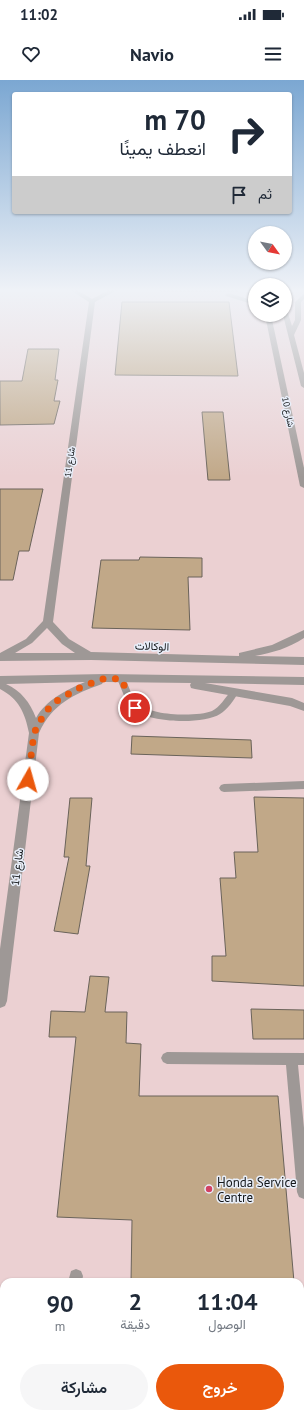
<!DOCTYPE html>
<html lang="ar">
<meta charset="utf-8">
<style>
body{margin:0;font-family:"PT Sans",Vazirmatn,sans-serif;background:#f6f6f7;color:#1f2937;direction:rtl;height:100vh;display:flex;flex-direction:column;font-size:15px;white-space:nowrap}
*{box-sizing:border-box;margin:0}
p{font-size:13px;color:#747a83}
.icon{flex:none;width:22px;height:22px;fill:none;stroke:currentColor;stroke-width:2;stroke-linecap:round;stroke-linejoin:round}
.map{position:relative;flex:1;overflow:hidden;direction:ltr}
.drawer{position:absolute;left:0px;top:1198px;width:304px;height:140px;display:flex;flex-direction:column;background:#fff;border-radius:12px 12px 0 0;box-shadow:0 1px 3px #0004;direction:rtl}
.drawer>*{flex:none}
.top-card{position:absolute;left:12px;top:12px;width:280px;height:122px;border-radius:4px;box-shadow:0 1px 3px #0004;direction:rtl;background:#fff;color:#1f2937;overflow:hidden}
.needle{width:26px;rotate:123deg}
.buttons{position:absolute;left:248px;top:146px;display:grid;gap:8px}
.buttons a{display:grid;place-items:center;width:44px;height:44px;border-radius:50%;background:#fff;box-shadow:0 1px 3px #0004;font-size:20px}
.pin{position:absolute;display:grid;place-items:center;width:34px;height:34px;color:#fff;margin:-17px;border:2px solid #fff;border-radius:50%;box-shadow:0 1px 4px #0007}
.me{position:absolute;width:44px;margin:-22px;rotate:7deg;stroke-linejoin:round;filter:drop-shadow(0 0 3px #0008)}
.turn{display:flex;align-items:center;gap:14px;height:84px;padding:0 20px;font-size:18px}
.turn .icon{width:52px;height:52px;stroke-width:2.5}
.turn b{display:block;font-size:28px;line-height:34px}
.then{display:flex;align-items:center;height:38px;padding:0 20px;background:#0003;gap:8px;font-size:15px}
.eta{display:flex;justify-content:space-evenly;align-items:center;height:68px;text-align:center}
.eta b{font-size:24px;font-weight:600;line-height:28px}
.button{display:flex;gap:8px;margin-top:auto;padding:8px 20px}
.button a{flex:1;height:46px;border-radius:24px;background:#ea580c;color:#fff;font-size:16px;font-weight:600;line-height:46px;text-align:center}
.button a+a{background:#f6f6f7;color:#1f2937}
.status{display:flex;justify-content:space-between;align-items:center;height:28px;padding:0 20px;background:#fff;direction:ltr}
.status svg{height:11px;fill:currentColor}
header{display:flex;justify-content:space-between;align-items:center;height:52px;padding:0 20px;background:#fff;font-size:18px;font-weight:600}
.map>svg:first-child{display:block}
.industrial{fill:#ebd0d2}
.building{fill:#c1a888;stroke:#6a635a}
.lines{fill:none;stroke-linecap:round;stroke-linejoin:round}
.service{fill:#9e9896;fill-rule:evenodd}
.minor{fill:#9e9896;fill-rule:evenodd}
.route{stroke:#ea580c;stroke-width:7;stroke-dasharray:0 12.6}
.poi-dot{fill:#d24263;stroke:#e9effa;stroke-width:1.5}
.labels{text-anchor:middle;stroke-width:3;stroke-linejoin:round;paint-order:stroke}
.far-street-label{font-size:9px;fill:#14171a;stroke:#e9effa}
.street-label{font-size:11px;fill:#14171a;stroke:#e9effa}
.near-poi-label{font-size:13px;fill:#14171a;stroke:#e9effa;text-anchor:start}
</style>
<div class="status"><b>11:02</b><svg viewBox="0 0 49 12"><path d="M0 12V9h3v3zM5 12V6h3v6zM10 12V3h3v9zM15 12V0h3v12zM26 1h20v11H26zM47 4h2v5h-2z"/></svg></div>
<header><svg class="icon" aria-label="menu" viewBox="0 0 24 24"><path d="M4 6h16M4 12h16M4 18h16"/></svg>Navio<svg class="icon" aria-label="heart" viewBox="0 0 24 24"><path d="M12 20l-8-8c-3-5 5-10 8-4 3-6 11-1 8 4z"/></svg></header>
<div class="map">
<svg width="304" height="1338" viewBox="0 0 304 1338">
<rect width="100%" height="100%" fill="#dce2ed"/>
<!-- industrial -->
<path class="industrial" d="M 0,210 L 255,210 L 255,235 L 285,235 L 285,210 L 304,210 L 304,1309 L 300,1309 L 300,1202 L 4,1202 L 4,1309 L 0,1309 Z"/>
<!-- building -->
<g class="building">
<path d="M 122,222 L 229,222 L 238,296 L 115,295 Z"/>
<path d="M 28,269 L 59,269 L 55,300 L 58,300 L 54,321 L 60,321 L 54,344 L 0,345 L 0,301 L 22,301 Z"/>
<path d="M 202,332 L 223,332 L 230,400 L 208,400 Z"/>
<path d="M 0,409 L 43,409 L 29,471 L 19,471 L 13,500 L 0,500 Z"/>
<path d="M 140,477 L 202,478 L 202,497 L 188,497 L 190,550 L 92,548 L 101,480 L 139,480 Z"/>
<path d="M 132,656 L 251,660 L 252,678 L 131,674 Z"/>
<path d="M 254,717 L 304,718 L 304,906 L 212,901 L 212,876 L 226,876 L 220,798 L 236,798 L 234,772 L 258,772 Z"/>
<path d="M 70,718 L 92,718 L 86,786 L 90,786 L 78,854 L 54,851 L 69,777 L 64,777 Z"/>
<path d="M 90,896 L 109,897 L 105,932 L 127,932 L 126,963 L 141,964 L 139,1016 L 278,1016 L 294,1202 L 131,1202 L 132,1140 L 57,1137 L 76,957 L 49,957 L 51,931 L 85,932 Z"/>
<path d="M 251,929 L 304,930 L 304,959 L 253,959 Z"/>
</g>
<g class="lines">
<!-- service -->
<g class="service">
<path d="M 121,596 L 124,597 C 129,605 131,617 139,624 C 151,636 197,637 212,631 C 220,627 225,618 231,611 L 234,610 L 238,613 C 234,620 227,630 220,634 C 203,645 148,643 133,629 C 125,622 122,609 117,599 Z"/>
<path d="M 304,701 L 304,709 L 224,712 L 221,711 L 219,708 L 221,705 L 224,704 Z"/>
<path d="M 167,972 L 304,973 L 304,985 L 298,985 L 304,1048 L 304,1119 L 299,1117 L 297,1112 L 286,985 L 167,984 L 163,982 L 161,978 L 163,974 Z"/>
<path d="M 76,1189 L 81,1191 L 83,1196 L 82,1202 L 68,1202 L 71,1191 Z"/>
<path d="M 4,1306 L 4,1322 L 0,1323 L 0,1307 Z"/>
</g>
<!-- minor -->
<g class="minor">
<path d="M 70,210 L 77,210 L 92,219 L 109,210 L 117,210 L 95,222 L 53,542 L 69,559 L 91,572 L 239,576 L 239,573 L 272,565 L 304,550 L 304,558 C 289,568 272,573 255,576 L 304,577 L 304,585 L 91,580 L 0,581 L 0,573 L 26,559 L 43,541 L 89,222 ZM 47,548 L 62,564 L 75,573 L 15,573 L 32,563 Z"/>
<path d="M 158,210 L 241,210 L 238,212 L 161,212 Z"/>
<path d="M 228,213 L 255,221 L 255,225 L 226,216 L 225,215 Z"/>
<path d="M 304,214 L 304,219 L 301,222 L 301,240 L 294,255 L 304,293 L 304,308 L 301,306 L 283,235 L 285,235 L 285,229 L 287,230 L 292,246 L 295,240 L 295,222 Z"/>
<path d="M 265,235 L 271,235 L 304,388 L 304,408 L 300,406 Z"/>
<path d="M 106,594 L 304,597 L 304,605 L 205,603 L 292,618 L 304,623 L 304,631 L 290,626 L 195,609 L 191,608 L 190,605 L 191,603 L 106,602 L 103,602 L 102,604 C 74,614 52,624 39,653 L 7,921 L 5,926 L 0,928 L 0,869 L 29,653 C 25,633 19,619 0,609 L 0,596 ZM 85,602 C 66,610 46,620 36,638 C 30,622 21,611 6,604 Z"/>
</g>
</g>
<!-- sky -->
<linearGradient id="sky" x2="0" y2="1"><stop stop-color="#7ba7d2"/><stop offset="0.53" stop-color="#eff2f7"/><stop offset="1" stop-color="#eff2f7" stop-opacity="0"/></linearGradient>
<rect width="304" height="397" fill="url(#sky)"/>
<g class="lines">
<!-- route -->
<path class="route" d="M 28,700 L 34,653 L 45,632 L 58,620 L 81,607 L 106,598 L 121,599 L 135,628"/>
</g>
<!-- markers -->
<circle class="poi-dot" cx="209" cy="1109" r="4"/>
<g class="labels">
<!-- far-street labels -->
<g class="far-street-label">
<text transform="translate(288 332) rotate(78)" y="3">شارع 10</text>
<text transform="translate(70 382) rotate(-82)" y="3">شارع 11</text>
</g>
<!-- street labels -->
<g class="street-label">
<text transform="translate(152 566) rotate(2)" y="4">الوكالات</text>
<text transform="translate(17 787) rotate(-83)" y="4">شارع 11</text>
</g>
<!-- near-poi labels -->
<g class="near-poi-label">
<text x="217" y="1107">Honda Service<tspan x="217" dy="15">Centre</tspan></text>
</g>
</g>
</svg>
<div class="buttons">
<a><svg class="needle" viewBox="-14 -14 28 28"><path d="M0-13l5 13h-10z" fill="#e53935"/><path d="M0 13l5-13h-10z" fill="#747a83"/></svg></a>
<a><svg class="icon" aria-label="layers" viewBox="0 0 24 24"><path d="M12 4l9 5-9 5-9-5zM3 14l9 5 9-5"/></svg></a>
</div>
<div class="pin" style="left:135px;top:628px;background:#d93025"><svg class="icon" aria-label="arrive" viewBox="0 0 24 24"><path d="M6 21V4h12l-3 4 3 4H6"/></svg></div>
<svg class="me" style="left:28px;top:700px" viewBox="-20 -20 40 40"><circle r="19" fill="#fff"/><path d="M0-13L10 11 0 6-10 11z" fill="#ea580c"/></svg>
<div class="top-card">
<div class="turn"><svg class="icon" aria-label="right" viewBox="0 0 24 24"><path d="M7 20v-9h11M14 6l5 5-5 5"/></svg><div><b>70 m</b>انعطف يمينًا</div></div>
<div class="then">ثم<svg class="icon" aria-label="arrive" viewBox="0 0 24 24"><path d="M6 21V4h12l-3 4 3 4H6"/></svg></div>
</div>
<section class="drawer">
<div class="eta">
<div><b>11:04</b><p>الوصول</p></div>
<div><b>2</b><p>دقيقة</p></div>
<div><b>90</b><p>m</p></div>
</div>
<div class="button"><a>خروج</a><a>مشاركة</a></div>
</section>
</div>
